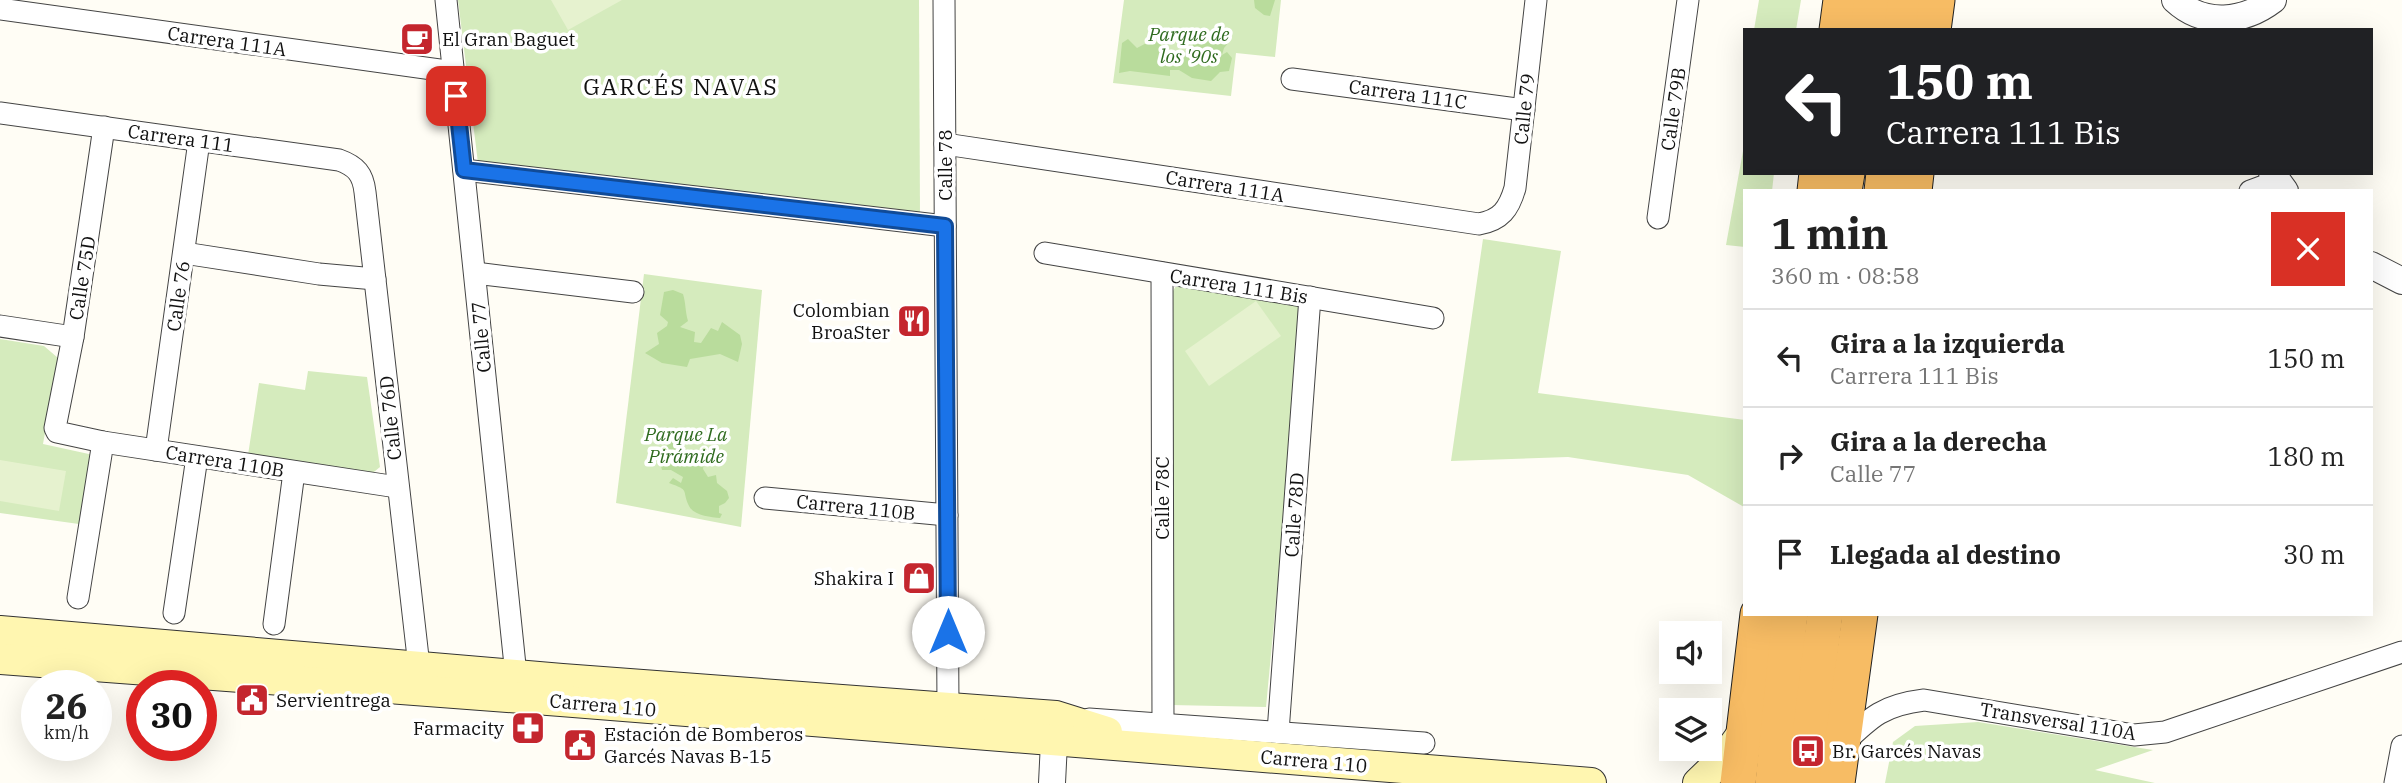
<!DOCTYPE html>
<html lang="es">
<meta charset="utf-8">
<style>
body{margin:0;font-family:"IBM Plex Serif",serif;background:#f6f6f6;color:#222;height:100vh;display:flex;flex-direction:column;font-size:26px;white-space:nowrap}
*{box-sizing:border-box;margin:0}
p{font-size:23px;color:#767676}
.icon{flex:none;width:38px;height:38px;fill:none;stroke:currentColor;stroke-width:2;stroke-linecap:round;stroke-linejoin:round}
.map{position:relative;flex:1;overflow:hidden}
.drawer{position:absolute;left:1743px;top:189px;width:630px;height:427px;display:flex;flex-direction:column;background:#fff;border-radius:0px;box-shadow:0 7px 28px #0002}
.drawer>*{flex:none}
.top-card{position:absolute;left:1743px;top:28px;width:630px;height:147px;border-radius:0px;box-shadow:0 7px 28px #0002;background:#202124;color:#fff;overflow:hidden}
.tools{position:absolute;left:1659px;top:621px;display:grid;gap:14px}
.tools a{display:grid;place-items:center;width:63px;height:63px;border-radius:0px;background:#fff;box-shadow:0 7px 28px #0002;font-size:35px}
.speed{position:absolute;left:21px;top:670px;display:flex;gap:14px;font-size:35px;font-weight:700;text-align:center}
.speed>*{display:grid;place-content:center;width:91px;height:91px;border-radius:50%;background:#fff;box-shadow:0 7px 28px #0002;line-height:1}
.speed small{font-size:18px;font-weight:400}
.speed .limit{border:10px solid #d22;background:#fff;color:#111}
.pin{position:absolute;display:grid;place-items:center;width:60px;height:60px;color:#fff;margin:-30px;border-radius:14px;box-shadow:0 4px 10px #0006}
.me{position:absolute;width:77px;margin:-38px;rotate:0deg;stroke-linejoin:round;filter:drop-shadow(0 0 5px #0008)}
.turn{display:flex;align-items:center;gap:24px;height:147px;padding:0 28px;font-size:32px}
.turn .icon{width:91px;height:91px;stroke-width:2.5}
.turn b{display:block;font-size:49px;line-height:60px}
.round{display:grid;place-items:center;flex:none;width:74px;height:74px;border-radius:0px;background:#f6f6f6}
.head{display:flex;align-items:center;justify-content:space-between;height:119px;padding:0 28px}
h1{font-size:42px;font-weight:700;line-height:52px}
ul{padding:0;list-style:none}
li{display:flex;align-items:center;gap:21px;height:98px;padding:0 28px;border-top:2px solid #e0e0e0}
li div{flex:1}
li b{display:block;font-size:26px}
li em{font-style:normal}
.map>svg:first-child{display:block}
.green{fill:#d5ebbd}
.forest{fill:#b9dc9c}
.pitch{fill:#e6f2cf}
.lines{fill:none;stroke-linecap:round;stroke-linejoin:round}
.minor-casing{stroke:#444;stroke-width:23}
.tertiary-casing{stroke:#444;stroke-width:28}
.secondary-casing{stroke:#333;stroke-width:32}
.trunk-casing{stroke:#222;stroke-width:37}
.minor{stroke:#fff;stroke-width:21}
.tertiary{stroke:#fff;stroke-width:26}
.secondary{stroke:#fff6b0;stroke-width:30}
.trunk{stroke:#f7bc64;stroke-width:35}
.route-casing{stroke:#114b97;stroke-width:18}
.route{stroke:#1a73e8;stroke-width:12}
.labels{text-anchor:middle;stroke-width:7;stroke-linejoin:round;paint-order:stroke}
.park-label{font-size:19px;font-style:italic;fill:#2f6b1f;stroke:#fff}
.poi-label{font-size:19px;fill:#111;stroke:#fff;text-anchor:start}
.street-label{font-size:19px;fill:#111;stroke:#fff}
.quarter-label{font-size:23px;letter-spacing:2px;fill:#111;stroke:#fff}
</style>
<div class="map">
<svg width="2402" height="783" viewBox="0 0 2402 783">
<rect width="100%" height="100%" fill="#fffdf5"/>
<!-- green -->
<g class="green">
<path d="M 458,0 L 919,0 L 920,217 L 478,163 Z"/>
<path d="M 1124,0 L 1281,0 L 1275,57 L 1236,53 L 1231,96 L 1113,83 Z"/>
<path d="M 1759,0 L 1801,0 L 1796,30 L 1754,30 Z"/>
<path d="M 1745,140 L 1745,173 L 1774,173 L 1772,191 L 1745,191 L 1745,247 L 1726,245 Z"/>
<path d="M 1483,239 L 1561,251 L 1538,393 L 1745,420 L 1744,507 L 1688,475 L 1568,457 L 1451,461 Z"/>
<path d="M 644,274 L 762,290 L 741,527 L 616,503 Z"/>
<path d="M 1189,283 L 1299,304 L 1303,317 L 1266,707 L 1171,705 L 1170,296 L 1176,286 Z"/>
<path d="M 0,339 L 44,346 L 58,358 L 43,444 L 98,456 L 86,525 L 0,513 Z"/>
<path d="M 308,371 L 367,377 L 380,467 L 369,476 L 248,455 L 259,383 L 305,390 Z"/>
<path d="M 1978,722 L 2153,750 L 2095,770 L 2155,783 L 1885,783 L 1893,742 L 1915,726 Z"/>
</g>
<!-- forest -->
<g class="forest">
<path d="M 1254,0 L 1275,0 L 1270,16 L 1264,15 L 1255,8 Z"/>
<path d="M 1206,34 L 1212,42 L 1224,36 L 1230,41 L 1224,48 L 1222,55 L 1227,52 L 1232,58 L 1229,71 L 1220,72 L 1211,81 L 1192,78 L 1179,70 L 1170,70 L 1170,76 L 1130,71 L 1119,73 L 1122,43 L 1128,39 L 1137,48 L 1154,39 L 1166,49 L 1166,57 L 1170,57 L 1178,50 L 1181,52 L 1193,50 L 1193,40 L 1200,40 Z"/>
<path d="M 673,290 L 683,294 C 686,304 685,311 688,321 L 680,327 L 695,332 L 694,342 L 701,343 L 711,328 L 718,331 L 722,322 L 740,335 L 742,344 L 738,362 L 720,354 L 690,359 L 687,367 L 662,363 L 645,353 L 659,344 L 657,333 L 667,326 L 668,322 L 660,315 L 664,292 Z"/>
<path d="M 670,441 L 683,446 L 687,454 L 685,461 L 687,467 L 691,457 L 698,458 L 704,462 L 703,469 L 708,477 L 716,475 L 717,483 L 727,491 L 729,498 L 725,503 L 719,506 L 719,513 L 722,514 L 720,518 C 711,517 694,516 689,506 C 681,489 691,491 669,483 L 673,478 L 681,483 L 683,477 L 671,470 L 662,470 L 660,462 L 664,457 L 664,450 Z"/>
</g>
<!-- pitch -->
<g class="pitch">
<path d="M 551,0 L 622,0 L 568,30 Z"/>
<path d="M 1256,301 L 1281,336 L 1209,386 L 1185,351 Z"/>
<path d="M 0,460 L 66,471 L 59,511 L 0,501 Z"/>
</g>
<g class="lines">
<!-- minor casing -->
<g class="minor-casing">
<g id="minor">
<path d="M 446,0 L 516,675"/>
<path d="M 944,0 L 948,708"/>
<path d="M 0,9 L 454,72"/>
<path d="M 1292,79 L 1524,110"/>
<path d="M 0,113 L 339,160 C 356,166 363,174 365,192 L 419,666"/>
<path d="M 104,127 L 73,337 L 55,428 L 57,432 L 103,442 L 397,487"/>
<path d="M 945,144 L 1479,224 C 1501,220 1509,209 1515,188 L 1536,0"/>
<path d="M 464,170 L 945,226"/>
<path d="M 2250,191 L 2277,181"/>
<path d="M 1658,218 L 1688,0"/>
<path d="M 184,253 L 319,274 L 375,279"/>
<path d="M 1045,253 L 1433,318"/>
<path d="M 475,273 L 633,292"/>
<path d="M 1162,273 L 1163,724"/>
<path d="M 0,326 L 73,337"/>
<path d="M 156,450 L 199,141"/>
<path d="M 765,498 L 947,515"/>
<path d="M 78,598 L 103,442"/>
<path d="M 174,613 L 197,457"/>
<path d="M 274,624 L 294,472"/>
<path d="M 1089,719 L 1424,743"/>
<path d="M 1278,732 L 1310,297"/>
<path d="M 1843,744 C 1871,717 1883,705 1924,700 L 2134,735 L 2165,732 L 2402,652"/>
<path d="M 2395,783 L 2402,746"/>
</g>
</g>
<!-- tertiary casing -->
<g class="tertiary-casing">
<g id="tertiary">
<path d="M 2175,0 C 2204,27 2244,22 2273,0"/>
<path d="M 2272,173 L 2285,191"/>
<path d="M 2371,265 L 2402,281"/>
<path d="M 1052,783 L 1055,722"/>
</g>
</g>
<!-- secondary casing -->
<g class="secondary-casing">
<g id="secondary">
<path d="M 0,631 L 562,679 L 1056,716 L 1107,732"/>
<path d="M 0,659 L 561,701 L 1591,783"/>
<path d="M 1698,783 L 1726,756 L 1744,731"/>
</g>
</g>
<!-- trunk casing -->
<g class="trunk-casing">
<g id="trunk">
<path d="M 1837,30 L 1841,0"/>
<path d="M 1868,30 L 1872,0"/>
<path d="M 1901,30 L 1906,0"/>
<path d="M 1933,30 L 1937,0"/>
<path d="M 1815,191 L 1817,173"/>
<path d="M 1844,191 L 1847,173"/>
<path d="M 1882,191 L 1884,173"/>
<path d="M 1914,191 L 1916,173"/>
<path d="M 1738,783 L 1758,614"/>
<path d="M 1773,783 L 1790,614"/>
<path d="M 1804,783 L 1825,614"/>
<path d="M 1837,783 L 1860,614"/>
</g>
</g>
<!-- minor -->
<use href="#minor" class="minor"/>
<!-- tertiary -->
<use href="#tertiary" class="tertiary"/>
<!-- secondary -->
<use href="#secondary" class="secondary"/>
<!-- trunk -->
<use href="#trunk" class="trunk"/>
</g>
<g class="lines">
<!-- route casing -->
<g class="route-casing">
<path id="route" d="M 456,96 L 464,170 L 945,226 L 948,632"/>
</g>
<!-- route -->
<use href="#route" class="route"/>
</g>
<!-- icons -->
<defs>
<g id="cafe-square" transform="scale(1.75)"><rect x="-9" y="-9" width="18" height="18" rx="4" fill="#c4262e" stroke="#fff"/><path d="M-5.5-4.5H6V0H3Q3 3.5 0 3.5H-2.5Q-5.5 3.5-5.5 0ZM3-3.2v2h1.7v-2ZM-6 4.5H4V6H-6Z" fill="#fff"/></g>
<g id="restaurant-square" transform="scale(1.75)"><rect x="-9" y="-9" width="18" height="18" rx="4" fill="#c4262e" stroke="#fff"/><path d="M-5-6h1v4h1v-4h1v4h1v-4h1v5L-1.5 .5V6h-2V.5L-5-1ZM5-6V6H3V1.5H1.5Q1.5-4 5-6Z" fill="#fff"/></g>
<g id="shop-square" transform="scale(1.75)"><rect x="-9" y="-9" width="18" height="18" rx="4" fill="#c4262e" stroke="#fff"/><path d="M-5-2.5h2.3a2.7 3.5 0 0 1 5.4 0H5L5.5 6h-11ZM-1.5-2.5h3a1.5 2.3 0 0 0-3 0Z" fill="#fff"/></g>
<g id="civic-square" transform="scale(1.75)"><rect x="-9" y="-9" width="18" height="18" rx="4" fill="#c4262e" stroke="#fff"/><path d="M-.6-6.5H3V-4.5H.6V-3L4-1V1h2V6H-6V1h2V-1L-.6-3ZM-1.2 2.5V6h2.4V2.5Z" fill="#fff"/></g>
<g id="pharmacy-square" transform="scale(1.75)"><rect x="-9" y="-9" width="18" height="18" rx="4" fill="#c4262e" stroke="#fff"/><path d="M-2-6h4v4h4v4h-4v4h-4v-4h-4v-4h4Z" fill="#fff"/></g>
<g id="bus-square" transform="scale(1.75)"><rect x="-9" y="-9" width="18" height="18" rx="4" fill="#c4262e" stroke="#fff"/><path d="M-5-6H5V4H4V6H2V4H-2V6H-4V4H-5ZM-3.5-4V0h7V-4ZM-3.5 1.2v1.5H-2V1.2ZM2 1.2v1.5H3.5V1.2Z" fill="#fff"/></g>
</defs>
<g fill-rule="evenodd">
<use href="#cafe-square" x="417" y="39"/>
<use href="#restaurant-square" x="914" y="321"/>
<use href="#shop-square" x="919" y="578"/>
<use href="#civic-square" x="252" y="700"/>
<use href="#pharmacy-square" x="528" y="728"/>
<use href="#civic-square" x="580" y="745"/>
<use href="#bus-square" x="1808" y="751"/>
</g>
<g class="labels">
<!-- park labels -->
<g class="park-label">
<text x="1189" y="41">Parque de<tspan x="1189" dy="22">los '90s</tspan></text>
<text x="686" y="441">Parque La<tspan x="686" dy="22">Pirámide</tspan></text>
</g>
<!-- poi labels -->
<g class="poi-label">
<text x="442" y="46">El Gran Baguet</text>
<text x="890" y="317" text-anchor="end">Colombian<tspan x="890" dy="22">BroaSter</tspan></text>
<text x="894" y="585" text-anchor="end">Shakira I</text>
<text x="276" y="707">Servientrega</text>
<text x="504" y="735" text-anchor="end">Farmacity</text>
<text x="604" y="741">Estación de Bomberos<tspan x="604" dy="22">Garcés Navas B-15</tspan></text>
<text x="1832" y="758">Br. Garcés Navas</text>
</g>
<!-- street labels -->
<g class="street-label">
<text transform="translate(227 41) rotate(8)" y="7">Carrera 111A</text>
<text transform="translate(1408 94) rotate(8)" y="7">Carrera 111C</text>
<text transform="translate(1524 109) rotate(-84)" y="7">Calle 79</text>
<text transform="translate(1673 109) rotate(-82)" y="7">Calle 79B</text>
<text transform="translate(181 138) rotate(8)" y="7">Carrera 111</text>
<text transform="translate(945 165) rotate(-90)" y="7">Calle 78</text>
<text transform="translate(1225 186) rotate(9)" y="7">Carrera 111A</text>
<text transform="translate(82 278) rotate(-81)" y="7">Calle 75D</text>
<text transform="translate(1239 286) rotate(9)" y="7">Carrera 111 Bis</text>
<text transform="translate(178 296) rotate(-82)" y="7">Calle 76</text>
<text transform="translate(481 337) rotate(-95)" y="7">Calle 77</text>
<text transform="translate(390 418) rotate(-96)" y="7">Calle 76D</text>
<text transform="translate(225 461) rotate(9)" y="7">Carrera 110B</text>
<text transform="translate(1162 498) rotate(-90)" y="7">Calle 78C</text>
<text transform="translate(856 507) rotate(6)" y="7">Carrera 110B</text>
<text transform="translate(1294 515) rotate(-86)" y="7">Calle 78D</text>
<text transform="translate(603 705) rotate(5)" y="7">Carrera 110</text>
<text transform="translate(2058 721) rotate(9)" y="7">Transversal 110A</text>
<text transform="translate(1314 761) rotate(5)" y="7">Carrera 110</text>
</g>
<!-- quarter labels -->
<g class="quarter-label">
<text x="681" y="95">GARCÉS NAVAS</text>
</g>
</g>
</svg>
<div class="tools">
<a><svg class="icon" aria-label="sound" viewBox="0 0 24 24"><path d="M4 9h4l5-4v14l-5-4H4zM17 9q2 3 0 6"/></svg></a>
<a><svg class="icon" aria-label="layers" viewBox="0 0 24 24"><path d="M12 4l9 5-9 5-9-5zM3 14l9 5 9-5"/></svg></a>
</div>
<div class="speed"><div>26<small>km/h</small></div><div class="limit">30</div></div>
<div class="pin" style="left:456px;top:96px;background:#d93025"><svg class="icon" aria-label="arrive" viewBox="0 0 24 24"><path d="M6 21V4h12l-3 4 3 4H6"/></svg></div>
<svg class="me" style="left:948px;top:632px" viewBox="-20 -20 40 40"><circle r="19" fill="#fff"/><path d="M0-13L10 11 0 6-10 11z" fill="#1a73e8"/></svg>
<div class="top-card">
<div class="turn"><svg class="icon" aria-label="left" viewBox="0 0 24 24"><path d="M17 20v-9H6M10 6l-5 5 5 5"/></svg><div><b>150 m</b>Carrera 111 Bis</div></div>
</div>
<section class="drawer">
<div class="head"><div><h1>1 min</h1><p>360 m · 08:58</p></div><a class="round" style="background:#d93025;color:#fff"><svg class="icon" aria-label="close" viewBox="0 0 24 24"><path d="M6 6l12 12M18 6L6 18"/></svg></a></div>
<ul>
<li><svg class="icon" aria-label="left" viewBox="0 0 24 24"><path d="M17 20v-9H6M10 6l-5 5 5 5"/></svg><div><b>Gira a la izquierda</b><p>Carrera 111 Bis</p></div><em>150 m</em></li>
<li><svg class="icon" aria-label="right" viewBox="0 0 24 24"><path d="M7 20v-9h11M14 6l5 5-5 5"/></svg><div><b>Gira a la derecha</b><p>Calle 77</p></div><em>180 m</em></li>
<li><svg class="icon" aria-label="arrive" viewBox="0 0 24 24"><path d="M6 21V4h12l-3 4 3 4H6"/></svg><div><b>Llegada al destino</b></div><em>30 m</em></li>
</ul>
</section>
</div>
